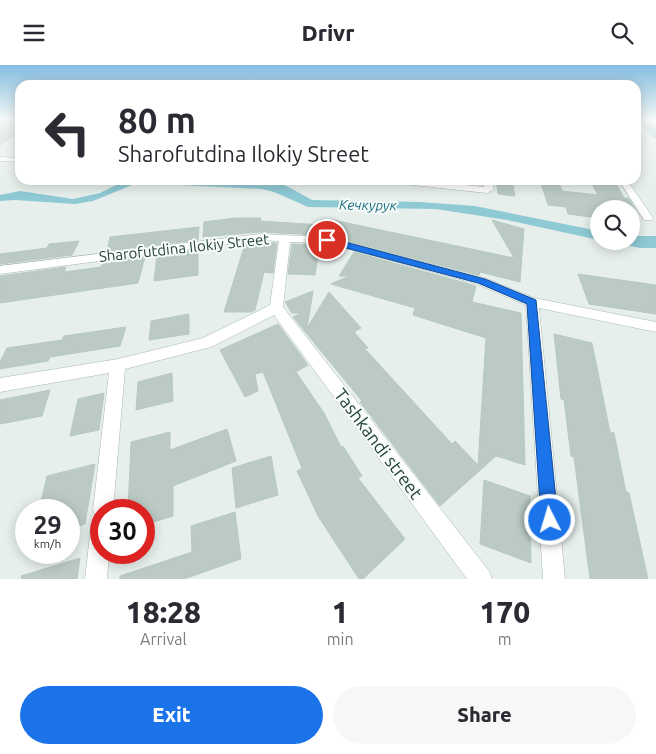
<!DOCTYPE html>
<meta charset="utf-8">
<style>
body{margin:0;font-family:Ubuntu,sans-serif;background:#f7f7f7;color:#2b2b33;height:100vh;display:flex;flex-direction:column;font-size:19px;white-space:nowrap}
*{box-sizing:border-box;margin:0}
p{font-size:16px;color:#7c7c81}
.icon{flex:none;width:28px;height:28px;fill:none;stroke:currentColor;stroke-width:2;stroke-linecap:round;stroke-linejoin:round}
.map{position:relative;height:514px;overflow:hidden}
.sheet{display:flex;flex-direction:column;background:#fff;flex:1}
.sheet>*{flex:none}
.hud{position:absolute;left:15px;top:15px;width:626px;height:105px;border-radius:15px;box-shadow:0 2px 12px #0003;background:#fff;color:#2b2b33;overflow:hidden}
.tools{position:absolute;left:590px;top:135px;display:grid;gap:10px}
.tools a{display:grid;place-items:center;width:50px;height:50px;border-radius:50%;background:#fff;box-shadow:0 2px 12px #0003;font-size:25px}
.speed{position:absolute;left:15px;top:434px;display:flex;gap:10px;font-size:25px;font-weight:700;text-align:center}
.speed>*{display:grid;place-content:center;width:65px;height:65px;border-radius:50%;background:#fff;box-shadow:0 2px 12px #0003;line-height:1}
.speed small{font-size:12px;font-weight:400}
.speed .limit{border:8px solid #d22;background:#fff;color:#111}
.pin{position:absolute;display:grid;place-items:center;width:42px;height:42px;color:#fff;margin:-21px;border:2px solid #fff;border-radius:50%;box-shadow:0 1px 5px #0007}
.me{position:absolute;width:55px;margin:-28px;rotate:355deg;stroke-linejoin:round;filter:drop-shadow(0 0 4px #0008)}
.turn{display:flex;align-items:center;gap:18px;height:105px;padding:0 20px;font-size:22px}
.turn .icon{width:65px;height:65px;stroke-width:2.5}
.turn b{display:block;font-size:35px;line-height:42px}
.eta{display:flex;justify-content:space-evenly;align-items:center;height:85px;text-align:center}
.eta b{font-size:30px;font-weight:800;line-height:35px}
.primary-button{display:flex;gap:10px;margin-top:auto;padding:10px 20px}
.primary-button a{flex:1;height:58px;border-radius:30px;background:#1a73e8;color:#fff;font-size:20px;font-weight:800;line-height:58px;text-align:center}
.primary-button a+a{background:#f7f7f7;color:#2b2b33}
header{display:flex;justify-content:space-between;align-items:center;height:65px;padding:0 20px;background:#fff;font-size:22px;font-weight:800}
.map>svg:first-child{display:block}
.water{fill:#8ec9d4}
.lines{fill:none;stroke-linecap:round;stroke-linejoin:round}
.canal{fill:#8ec9d4;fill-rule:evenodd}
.building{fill:#bbcac4;stroke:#b8c9c2}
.street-casing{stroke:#a8b8b2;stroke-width:1}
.secondary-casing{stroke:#a4bbb3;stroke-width:1}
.street{fill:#fff;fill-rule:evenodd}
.secondary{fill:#fff;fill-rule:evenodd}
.route{fill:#1a73e8;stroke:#114b97}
.labels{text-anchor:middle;stroke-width:4;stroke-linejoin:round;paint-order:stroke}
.far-water-label{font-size:14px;font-style:italic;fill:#1c6f80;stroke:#f7fbf9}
.street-label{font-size:15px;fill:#24423a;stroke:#f7fbf9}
.near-street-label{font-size:18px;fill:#24423a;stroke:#f7fbf9}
</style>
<header><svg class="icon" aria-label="menu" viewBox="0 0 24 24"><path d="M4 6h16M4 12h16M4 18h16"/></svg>Drivr<svg class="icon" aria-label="search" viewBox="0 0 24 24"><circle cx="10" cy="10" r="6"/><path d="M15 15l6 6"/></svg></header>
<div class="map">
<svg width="656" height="514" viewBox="0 0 656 514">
<rect width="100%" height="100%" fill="#e6efeb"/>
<!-- water -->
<g class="water">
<path d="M 126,115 L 283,119 L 312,135 L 419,137 L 475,141 L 599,166 L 599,175 L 507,155 L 436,144 L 308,142 L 274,127 L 262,124 L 137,118 L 93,136 L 75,139 L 15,135 L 0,136 L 0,130 L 20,126 L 73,134 L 100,128 Z"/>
<path d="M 631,171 L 656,171 L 656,183 L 640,183 L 606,176 L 631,176 Z"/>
</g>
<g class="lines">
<!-- canal -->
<path class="canal" d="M 636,54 L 646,54 L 656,64 L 656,73 L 653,72 Z"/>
</g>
<!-- building -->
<g class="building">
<path d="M 20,55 L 20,67 L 0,80 L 0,58 Z"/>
<path d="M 496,115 L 512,115 L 515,131 L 498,129 Z"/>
<path d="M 540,115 L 558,115 L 562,126 L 598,130 L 590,115 L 614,115 L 624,133 L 628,133 L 635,144 L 594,144 L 599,153 L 568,149 L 566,142 L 548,140 Z"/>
<path d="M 235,153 L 261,153 L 260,156 L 322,160 L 321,170 L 260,167 L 203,172 L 204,157 Z"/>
<path d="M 333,155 L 514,193 L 492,155 L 524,164 L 520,217 L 480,207 L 479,210 L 324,170 Z"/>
<path d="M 199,162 L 198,175 L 107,186 L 110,172 Z"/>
<path d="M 79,176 L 72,190 L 0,199 L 0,189 L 47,183 L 49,179 Z"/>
<path d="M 260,177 L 277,178 L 273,208 L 264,207 L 255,245 L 251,247 L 224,247 L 245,179 Z"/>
<path d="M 292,179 L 320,180 L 315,210 L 288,209 Z"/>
<path d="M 198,185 L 198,210 L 154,216 L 157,190 Z"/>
<path d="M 354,187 L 476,221 L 472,237 L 521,248 L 525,400 L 496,391 L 440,441 L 360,337 L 362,336 L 293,252 L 301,248 L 292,248 L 285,237 L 313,226 L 307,263 L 329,227 L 361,263 L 354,267 L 368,283 L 365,284 L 452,379 L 455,376 L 478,400 L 486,273 L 413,250 L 415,243 L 331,219 L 349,211 L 339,211 Z"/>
<path d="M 145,192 L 138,218 L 0,238 L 0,211 L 66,202 L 64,207 L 101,202 L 103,197 Z"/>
<path d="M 578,209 L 656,220 L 656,249 L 589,239 Z"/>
<path d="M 189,249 L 189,269 L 149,275 L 151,256 Z"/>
<path d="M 278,259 L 308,300 L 296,307 L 324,348 L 341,382 L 343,381 L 362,411 L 358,413 L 405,474 L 363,514 L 359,514 L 318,451 L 297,406 L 302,403 L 263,307 L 255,309 L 258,326 L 245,332 L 220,285 Z"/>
<path d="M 126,262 L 120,281 L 50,292 L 48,296 L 0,304 L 0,297 L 7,283 L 62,275 L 64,271 Z"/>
<path d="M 554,269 L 592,278 L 610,367 L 614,368 L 626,427 L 629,428 L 648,514 L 590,514 L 574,392 L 571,391 L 564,335 L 561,334 Z"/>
<path d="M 172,308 L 173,336 L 136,345 L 138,317 Z"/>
<path d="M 50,325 L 42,351 L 0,359 L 0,335 Z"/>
<path d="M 104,328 L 99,365 L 70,371 L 78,334 Z"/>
<path d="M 227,364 L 236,396 L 173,421 L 173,451 L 144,460 L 144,445 L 128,445 L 131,377 L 170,367 L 170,385 Z"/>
<path d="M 271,391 L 278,430 L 236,443 L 232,403 Z"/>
<path d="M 95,399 L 85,459 L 69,464 L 69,445 L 39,445 L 47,411 Z"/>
<path d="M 484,415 L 530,431 L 531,498 L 480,479 Z"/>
<path d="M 235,447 L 241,494 L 184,514 L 120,514 L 120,511 L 192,487 L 191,461 Z"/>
<path d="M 80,493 L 77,514 L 22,514 L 21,511 Z"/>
</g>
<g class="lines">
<!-- street casing -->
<g class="street-casing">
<g id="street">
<path d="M 0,92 L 20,93 L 20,97 L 0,96 Z"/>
<path d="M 390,115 L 419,115 L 484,122 L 484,115 L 492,115 L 494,124 L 487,128 L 394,118 Z"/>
<path d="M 619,115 L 627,115 L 653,153 L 652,155 L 644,155 Z"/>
<path d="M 260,169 L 327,172 L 485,213 L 534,233 L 656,257 L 656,267 L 539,243 L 565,514 L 543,514 L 526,240 L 477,219 L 327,178 L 290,177 L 283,242 L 489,506 L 492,514 L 467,514 L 274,250 L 211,282 L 125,304 L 113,445 L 101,445 L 101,488 L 109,488 L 107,514 L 85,514 L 91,461 L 94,454 L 96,452 L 93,445 L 109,308 L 0,327 L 0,313 L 118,294 L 203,273 L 270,240 L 279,176 L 260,175 L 0,209 L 0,201 Z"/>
</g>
</g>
<!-- secondary casing -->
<g class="secondary-casing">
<path id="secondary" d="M 636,54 L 656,55 L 656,59 L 636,58 Z"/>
</g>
<!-- street -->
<use href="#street" class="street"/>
<!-- secondary -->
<use href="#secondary" class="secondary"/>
</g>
<!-- sky -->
<linearGradient id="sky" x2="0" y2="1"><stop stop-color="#84bce0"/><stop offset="0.43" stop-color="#f4f8f6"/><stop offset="1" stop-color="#f4f8f6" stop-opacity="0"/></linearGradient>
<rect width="656" height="126" fill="url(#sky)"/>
<!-- route -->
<path class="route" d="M 323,173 L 330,173 L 485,214 L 536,235 L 558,455 L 556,461 L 550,463 L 543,461 L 541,455 L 527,239 L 478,218 L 323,177 Z"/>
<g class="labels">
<!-- far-water labels -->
<g class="far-water-label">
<text transform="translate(368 140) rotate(1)" y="5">Кечкурук</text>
</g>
<!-- street labels -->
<g class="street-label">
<text transform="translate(184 183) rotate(-6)" y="5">Sharofutdina Ilokiy Street</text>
</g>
<!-- near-street labels -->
<g class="near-street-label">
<text transform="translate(378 379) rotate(53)" y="6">Tashkandi street</text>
</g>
</g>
</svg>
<div class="tools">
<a><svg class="icon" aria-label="search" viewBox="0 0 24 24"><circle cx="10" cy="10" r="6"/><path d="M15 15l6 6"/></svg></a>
</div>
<div class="speed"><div>29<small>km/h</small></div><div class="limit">30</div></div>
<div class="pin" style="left:327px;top:175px;background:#d93025"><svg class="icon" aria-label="arrive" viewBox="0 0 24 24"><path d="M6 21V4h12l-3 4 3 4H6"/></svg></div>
<svg class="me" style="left:550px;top:455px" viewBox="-20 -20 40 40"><circle r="17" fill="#1a73e8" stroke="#fff" stroke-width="3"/><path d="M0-11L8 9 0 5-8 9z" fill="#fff"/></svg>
<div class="hud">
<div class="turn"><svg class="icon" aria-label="left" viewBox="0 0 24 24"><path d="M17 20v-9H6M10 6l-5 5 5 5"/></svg><div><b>80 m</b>Sharofutdina Ilokiy Street</div></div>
</div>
</div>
<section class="sheet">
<div class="eta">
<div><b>18:28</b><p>Arrival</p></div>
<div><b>1</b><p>min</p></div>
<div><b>170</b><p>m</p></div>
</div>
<div class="primary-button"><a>Exit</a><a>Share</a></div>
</section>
